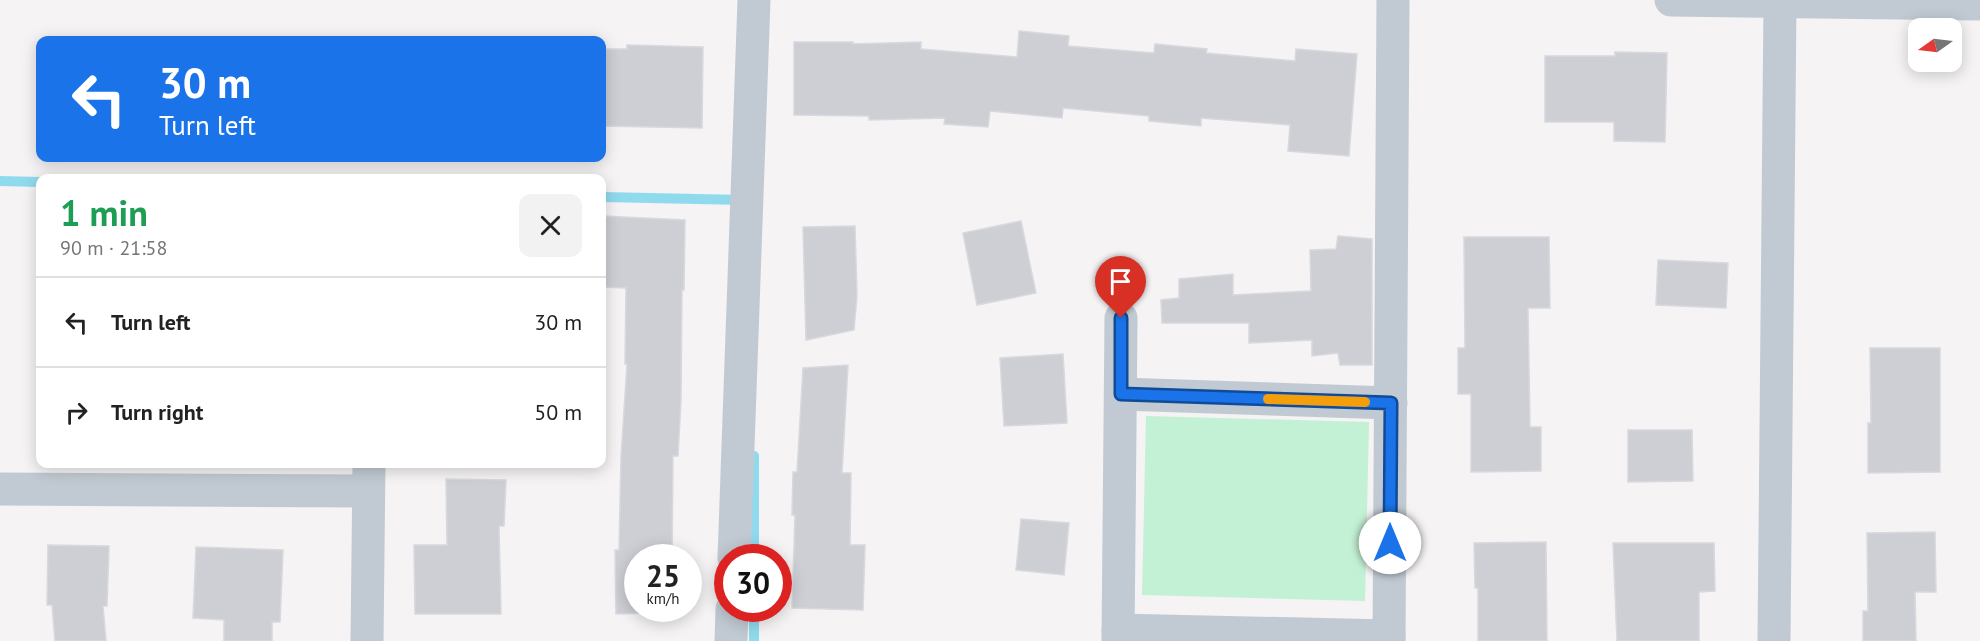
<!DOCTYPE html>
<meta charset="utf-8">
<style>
body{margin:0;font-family:"PT Sans",sans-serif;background:#f2f2f2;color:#222;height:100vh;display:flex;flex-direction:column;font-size:22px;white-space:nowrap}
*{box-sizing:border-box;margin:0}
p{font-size:20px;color:#767676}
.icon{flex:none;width:33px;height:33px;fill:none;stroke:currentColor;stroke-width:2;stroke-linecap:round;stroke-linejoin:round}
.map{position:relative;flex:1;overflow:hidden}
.panel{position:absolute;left:36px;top:174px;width:570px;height:294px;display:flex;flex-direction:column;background:#fff;border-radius:12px;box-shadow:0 3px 15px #0003}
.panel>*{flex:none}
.top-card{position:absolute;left:36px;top:36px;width:570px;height:126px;border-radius:12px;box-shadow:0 3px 15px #0003;background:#1a73e8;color:#fff;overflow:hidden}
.needle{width:39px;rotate:256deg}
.fabs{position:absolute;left:1908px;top:18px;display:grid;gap:12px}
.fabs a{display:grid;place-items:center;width:54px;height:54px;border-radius:12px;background:#fff;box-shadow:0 3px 15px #0003;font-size:30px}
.speed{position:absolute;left:624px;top:544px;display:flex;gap:12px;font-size:30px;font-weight:700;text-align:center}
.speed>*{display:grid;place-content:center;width:78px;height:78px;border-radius:50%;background:#fff;box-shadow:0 3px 15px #0003;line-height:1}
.speed small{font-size:15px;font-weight:400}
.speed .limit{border:9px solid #d22;background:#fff;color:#111}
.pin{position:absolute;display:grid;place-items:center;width:51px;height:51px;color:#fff;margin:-62px -26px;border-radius:50% 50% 50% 0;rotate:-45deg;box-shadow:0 0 6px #0007}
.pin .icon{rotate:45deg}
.me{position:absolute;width:66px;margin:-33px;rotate:0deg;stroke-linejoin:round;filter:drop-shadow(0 0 4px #0008)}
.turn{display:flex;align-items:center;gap:21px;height:126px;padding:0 24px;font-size:27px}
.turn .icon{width:78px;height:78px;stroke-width:2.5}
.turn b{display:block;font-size:42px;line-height:51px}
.round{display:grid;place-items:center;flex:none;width:63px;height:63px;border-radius:12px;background:#f2f2f2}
.headline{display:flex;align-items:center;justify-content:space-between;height:102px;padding:0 24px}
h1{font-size:36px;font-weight:600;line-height:45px;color:#1e9e55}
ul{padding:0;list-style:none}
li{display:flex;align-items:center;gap:18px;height:90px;padding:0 24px;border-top:2px solid #e0e0e0}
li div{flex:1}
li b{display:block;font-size:22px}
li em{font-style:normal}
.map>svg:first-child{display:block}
.green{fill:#c3f1d5}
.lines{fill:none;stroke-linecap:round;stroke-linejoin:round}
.stream{stroke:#90daee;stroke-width:10}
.building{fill:#cdcfd5;stroke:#d7d9de;stroke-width:1.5}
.minor{stroke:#c1cad2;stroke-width:33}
.route-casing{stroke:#114b97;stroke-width:15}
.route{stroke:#1a73e8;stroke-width:10}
.slow{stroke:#f59e0b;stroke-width:10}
</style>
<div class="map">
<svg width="1980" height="641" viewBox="0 0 1980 641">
<rect width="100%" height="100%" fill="#f5f3f3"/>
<!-- green -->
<path class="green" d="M 1146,416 L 1369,422 L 1365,601 L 1142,595 Z"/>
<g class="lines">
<!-- stream -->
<g class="stream">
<path d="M 0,181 L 40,182"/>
<path d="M 602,197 L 744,200"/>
<path d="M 754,558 L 754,456"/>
<path d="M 754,641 L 754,609"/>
</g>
</g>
<!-- building -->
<g class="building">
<path d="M 1019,31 L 1069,36 L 1068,46 L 1154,53 L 1155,44 L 1207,49 L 1206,53 L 1295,61 L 1296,49 L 1357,54 L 1349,156 L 1288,151 L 1290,125 L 1201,118 L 1201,126 L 1149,121 L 1149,116 L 1063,108 L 1062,118 L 990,111 L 988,127 L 944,124 L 945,118 L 869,120 L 869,116 L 794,115 L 794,42 L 853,42 L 853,44 L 921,42 L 921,49 L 1017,57 Z"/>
<path d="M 627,45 L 703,47 L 702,128 L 602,126 L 602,49 L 627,49 Z"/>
<path d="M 1615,52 L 1667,53 L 1665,142 L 1614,141 L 1614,122 L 1545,122 L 1545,56 L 1615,56 Z"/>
<path d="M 603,216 L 685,220 L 684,290 L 682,290 L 681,399 L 678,456 L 673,456 L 672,558 L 638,558 L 638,609 L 673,609 L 673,612 L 616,614 L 615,550 L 619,550 L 621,457 L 627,364 L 625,364 L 626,288 L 602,287 Z"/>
<path d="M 1021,221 L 1036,293 L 977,305 L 963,233 Z"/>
<path d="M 855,226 L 857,295 L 854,330 L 806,340 L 803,227 Z"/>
<path d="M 1338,236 L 1372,239 L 1372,365 L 1340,365 L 1338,353 L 1312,356 L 1312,340 L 1249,343 L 1249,323 L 1162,323 L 1161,300 L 1179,298 L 1179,279 L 1233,274 L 1233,295 L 1311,291 L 1310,250 L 1336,249 Z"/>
<path d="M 1464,237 L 1549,237 L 1550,308 L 1528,308 L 1530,427 L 1541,427 L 1541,471 L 1471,472 L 1471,394 L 1458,394 L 1458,348 L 1465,348 Z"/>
<path d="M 1658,260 L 1728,263 L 1726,308 L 1656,305 Z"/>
<path d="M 1870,348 L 1940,348 L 1940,472 L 1868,473 L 1868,423 L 1871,423 Z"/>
<path d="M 1063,354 L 1067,423 L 1004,426 L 1000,358 Z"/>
<path d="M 848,365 L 842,473 L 851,473 L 850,545 L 865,545 L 863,610 L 792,608 L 795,515 L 792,515 L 793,472 L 797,472 L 803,368 Z"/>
<path d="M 1628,430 L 1692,430 L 1693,481 L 1628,482 Z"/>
<path d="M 446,479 L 506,480 L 504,526 L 499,526 L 501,614 L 415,614 L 414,545 L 447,545 Z"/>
<path d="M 1021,519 L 1069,523 L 1064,575 L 1016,570 Z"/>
<path d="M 1935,532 L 1936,592 L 1915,592 L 1916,641 L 1863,641 L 1863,611 L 1868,611 L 1867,533 Z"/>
<path d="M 1546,542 L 1547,641 L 1478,641 L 1478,588 L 1475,588 L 1474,543 Z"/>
<path d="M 1613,543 L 1714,543 L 1715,591 L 1699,592 L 1699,641 L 1617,641 Z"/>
<path d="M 48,545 L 109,546 L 107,606 L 103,606 L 106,641 L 55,641 L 52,605 L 47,605 Z"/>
<path d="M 196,547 L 283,550 L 280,622 L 272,622 L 272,641 L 224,641 L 224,620 L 193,618 Z"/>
</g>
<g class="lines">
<!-- minor -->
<g class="minor">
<path d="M 1671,0 L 1980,4"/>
<path d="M 1121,394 L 1391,403"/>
<path d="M 0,489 L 368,491"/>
<path d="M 734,558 L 754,0"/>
<path d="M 1118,630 L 1389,636"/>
<path d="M 367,641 L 369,464"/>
<path d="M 731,641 L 732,609"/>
<path d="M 1118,641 L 1121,318"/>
<path d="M 1389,641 L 1393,0"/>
<path d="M 1774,641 L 1780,2"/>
</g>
</g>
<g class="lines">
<!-- route casing -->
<g class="route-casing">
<path id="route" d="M 1121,318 L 1121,394 L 1391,403 L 1390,543"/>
</g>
<!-- route -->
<use href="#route" class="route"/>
<!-- slow -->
<path class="slow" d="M 1268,399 L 1365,402"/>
</g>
</svg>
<div class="fabs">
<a><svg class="needle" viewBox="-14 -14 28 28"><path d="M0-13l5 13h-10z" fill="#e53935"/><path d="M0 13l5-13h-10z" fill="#767676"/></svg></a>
</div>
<div class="speed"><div>25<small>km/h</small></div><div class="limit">30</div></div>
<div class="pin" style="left:1121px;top:318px;background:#d93025"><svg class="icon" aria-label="arrive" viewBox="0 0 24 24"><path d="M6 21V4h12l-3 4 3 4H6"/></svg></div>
<svg class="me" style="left:1390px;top:543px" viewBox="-20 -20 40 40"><circle r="19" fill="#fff"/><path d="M0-13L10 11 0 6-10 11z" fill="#1a73e8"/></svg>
<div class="top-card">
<div class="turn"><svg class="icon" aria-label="left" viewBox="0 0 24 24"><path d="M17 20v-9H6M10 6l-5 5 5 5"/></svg><div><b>30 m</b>Turn left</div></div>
</div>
<section class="panel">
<div class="headline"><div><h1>1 min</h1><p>90 m · 21:58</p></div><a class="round"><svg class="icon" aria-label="close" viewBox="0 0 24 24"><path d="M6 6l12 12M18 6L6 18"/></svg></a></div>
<ul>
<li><svg class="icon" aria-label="left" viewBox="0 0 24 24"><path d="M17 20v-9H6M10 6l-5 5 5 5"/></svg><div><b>Turn left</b></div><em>30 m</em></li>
<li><svg class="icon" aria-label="right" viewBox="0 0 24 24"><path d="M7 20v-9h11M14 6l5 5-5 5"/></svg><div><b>Turn right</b></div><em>50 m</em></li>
</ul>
</section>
</div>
